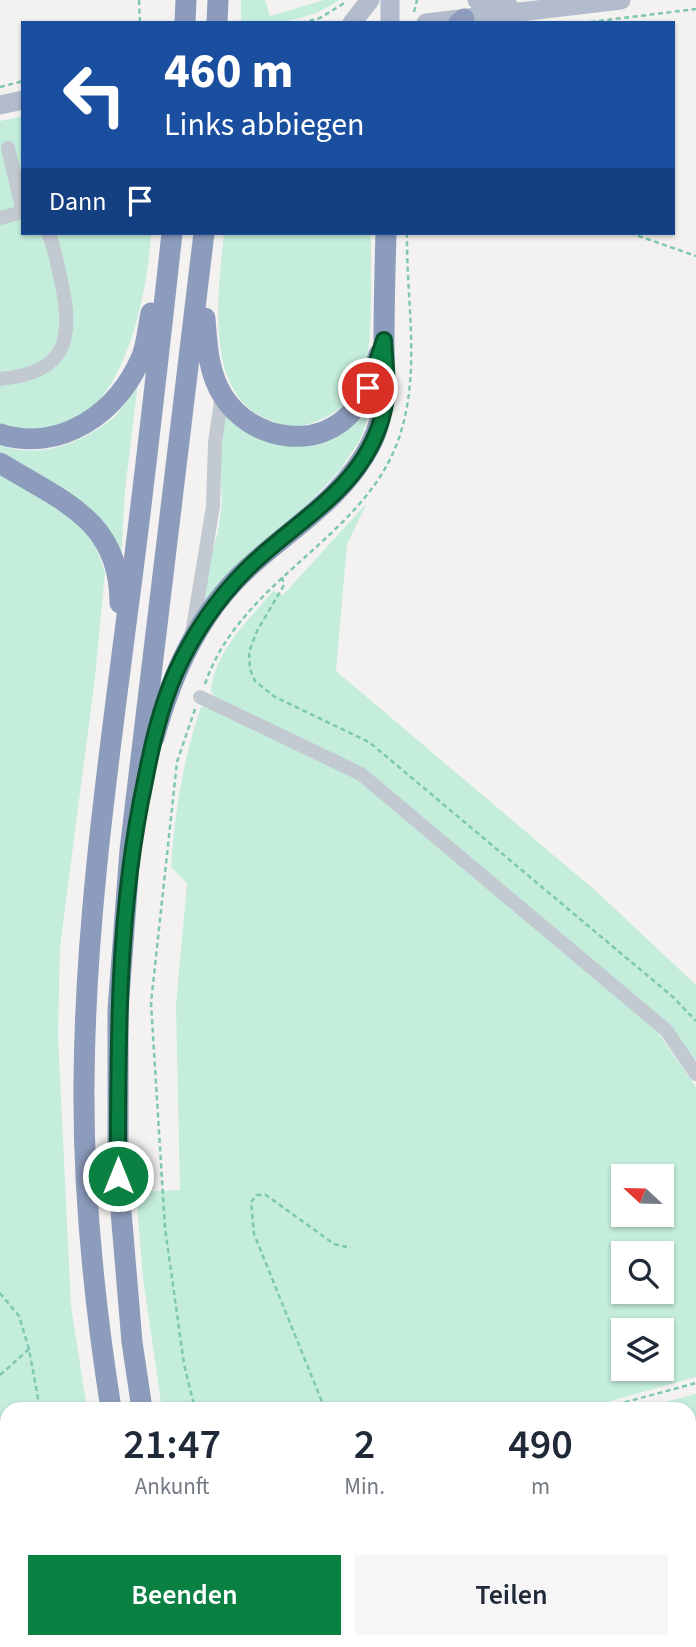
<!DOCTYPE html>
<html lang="de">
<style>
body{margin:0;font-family:"Source Sans 3",sans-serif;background:#f6f6f7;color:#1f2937;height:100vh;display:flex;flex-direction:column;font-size:26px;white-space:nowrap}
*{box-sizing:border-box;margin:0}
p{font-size:23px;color:#747a83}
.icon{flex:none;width:38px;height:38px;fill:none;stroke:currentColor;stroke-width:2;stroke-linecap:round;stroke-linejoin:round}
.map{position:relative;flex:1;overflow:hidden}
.sheet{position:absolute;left:0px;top:1402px;width:696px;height:247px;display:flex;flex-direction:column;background:#fff;border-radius:21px 21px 0 0;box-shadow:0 2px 5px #0004}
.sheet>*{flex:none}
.top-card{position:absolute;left:21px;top:21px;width:654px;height:214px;border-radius:0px;box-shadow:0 2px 5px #0004;background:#1a4fa0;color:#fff;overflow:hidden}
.needle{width:46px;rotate:292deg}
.fabs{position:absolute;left:611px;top:1164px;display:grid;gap:14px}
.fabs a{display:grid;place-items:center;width:63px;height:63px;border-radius:0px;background:#fff;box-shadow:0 2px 5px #0004;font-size:35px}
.pin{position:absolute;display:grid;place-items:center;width:60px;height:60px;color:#fff;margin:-30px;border:4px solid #fff;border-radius:50%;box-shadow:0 2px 7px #0007}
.me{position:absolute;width:77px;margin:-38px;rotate:0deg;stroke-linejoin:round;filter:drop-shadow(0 0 5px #0008)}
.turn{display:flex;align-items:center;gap:24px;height:147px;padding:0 28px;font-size:32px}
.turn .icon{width:91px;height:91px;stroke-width:2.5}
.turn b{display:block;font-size:49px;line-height:60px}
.then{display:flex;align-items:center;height:66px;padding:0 28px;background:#0003;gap:14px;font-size:26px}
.eta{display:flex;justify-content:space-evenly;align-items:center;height:119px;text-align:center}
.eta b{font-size:42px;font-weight:600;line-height:49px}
.button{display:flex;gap:14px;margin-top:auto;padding:14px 28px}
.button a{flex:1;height:80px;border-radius:0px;background:#0b8043;color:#fff;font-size:28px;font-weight:600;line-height:80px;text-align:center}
.button a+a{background:#f6f6f7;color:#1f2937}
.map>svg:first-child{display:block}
.green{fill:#c4eddb;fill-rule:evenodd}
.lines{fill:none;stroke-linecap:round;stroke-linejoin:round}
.path{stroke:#7ec8b0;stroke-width:2.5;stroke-dasharray:5 3.5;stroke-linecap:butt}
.minor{stroke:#c3c9d1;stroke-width:14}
.major{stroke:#b3bccd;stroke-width:19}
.highway{stroke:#8d9cbc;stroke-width:21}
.route-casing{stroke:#07532c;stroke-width:18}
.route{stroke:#0b8043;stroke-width:12}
</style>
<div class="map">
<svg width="696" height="1647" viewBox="0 0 696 1647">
<rect width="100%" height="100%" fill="#f3f2f1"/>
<!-- green -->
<g class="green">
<path d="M 241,0 L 265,0 L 270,16 L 324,0 L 339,0 C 309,22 277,23 241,23 Z"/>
<path d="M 23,116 L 23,233 L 151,233 C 148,290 128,392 74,422 C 51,435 24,429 0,424 L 0,121 Z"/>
<path d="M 224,233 L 371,233 C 370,268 375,352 361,381 C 349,406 330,418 305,425 C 288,429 280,424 265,418 C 202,391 219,286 224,233 Z"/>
<path d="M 138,383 L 125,490 L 121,562 L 90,509 L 65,489 L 0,452 L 0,445 C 38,460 83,443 113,418 C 123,410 130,394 138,383 Z"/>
<path d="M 370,401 L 373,402 L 361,438 L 341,469 L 309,503 L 241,561 L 200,607 L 206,573 L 218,532 L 222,501 L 219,463 L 225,409 L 288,443 Z"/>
<path d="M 0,474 L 69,516 L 94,542 L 105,572 L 95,677 L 60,947 L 58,1036 L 71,1306 L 87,1409 L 7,1409 L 7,1642 L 132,1642 L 134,1647 L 0,1647 Z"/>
<path d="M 367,503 L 347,544 L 336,671 L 597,892 L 696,985 L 696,1060 L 664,1023 L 363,769 L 217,698 L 211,692 C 214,652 248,621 273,591 L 283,595 Z"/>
<path d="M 208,705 L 346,770 L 655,1028 L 696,1087 L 696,1377 L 582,1409 L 162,1409 L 143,1278 L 136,1192 L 180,1190 L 176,1005 L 187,883 L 171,867 C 175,811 183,760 201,707 ZM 623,1176 L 662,1176 L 662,1214 L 623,1214 ZM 623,1253 L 662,1253 L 662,1292 L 623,1292 ZM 623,1330 L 662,1330 L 662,1368 L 623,1368 Z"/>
<path d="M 696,1394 L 696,1473 L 690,1475 L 690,1409 L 639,1409 Z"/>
<path d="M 696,1483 L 696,1647 L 221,1647 L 220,1642 L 690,1642 L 690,1485 Z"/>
</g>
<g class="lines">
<!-- path -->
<g class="path">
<path d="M 139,0 L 140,23"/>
<path d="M 414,12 L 417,0"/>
<path d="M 301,23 L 320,18 L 346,2"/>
<path d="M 582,23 L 696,9"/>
<path d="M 0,87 L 23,81"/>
<path d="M 630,233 L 696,256"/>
<path d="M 282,577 L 284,585 L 257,631 L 249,652 L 250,669 L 255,681 L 275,697 L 369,742 L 673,997 L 696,1021"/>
<path d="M 205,684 C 241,578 367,538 400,435 C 421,369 406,300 407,233"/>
<path d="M 195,709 L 177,762 L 151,1003 L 165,1228 L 184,1364 L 195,1409"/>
<path d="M 0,1293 L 19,1316 L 29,1349"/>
<path d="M 0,1375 L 29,1349 L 40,1409"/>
<path d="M 325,1409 L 254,1234 L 251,1202 L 257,1195 L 266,1195 L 334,1244 L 351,1248"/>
<path d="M 600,1409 L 696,1383"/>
<path d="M 690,1483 L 696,1481"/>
<path d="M 265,1642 L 267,1647"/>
<path d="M 110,1647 L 117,1642"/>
<path d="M 680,1647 L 696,1645"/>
</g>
<!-- minor -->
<g class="minor">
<path d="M 8,148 L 23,212"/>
<path d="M 0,218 L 23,212"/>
<path d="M 0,379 C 67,373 74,339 61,280 C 57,265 55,247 48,233"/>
<path d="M 192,634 L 213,506 L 215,442 L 222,395"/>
<path d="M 200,697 L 361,774 L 666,1030 L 696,1074"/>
</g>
<!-- major -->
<g class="major">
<path d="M 477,0 L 510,8"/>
<path d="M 352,23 L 370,0"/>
<path d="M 390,23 L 390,0"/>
<path d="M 426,23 L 621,0"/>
<path d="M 0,105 L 23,100"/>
</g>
<!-- highway -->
<g class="highway">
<path d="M 185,23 L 186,0"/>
<path d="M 217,23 L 218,0"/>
<path d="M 459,23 L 464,19"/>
<path d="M 205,318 C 207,345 208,372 223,396 C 251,441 321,453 355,408 C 368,392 373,373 379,354"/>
<path d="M 0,434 C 61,453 118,413 142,356 C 147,343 148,327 151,313"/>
<path d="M 0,463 C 61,501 120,519 120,603"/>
<path d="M 154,738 C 172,674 198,614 248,568 C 292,527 343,499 371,444 C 388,410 384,376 384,340 C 384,304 385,268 386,233"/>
<path d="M 111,1409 C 94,1301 83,1193 84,1083 C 85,927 107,772 127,616 C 144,489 158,361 172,233"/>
<path d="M 142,1409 L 132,1342 L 118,1176 L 118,1010 L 130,850 L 204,233"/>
<path d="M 159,1642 L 161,1647"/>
<path d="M 197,1642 L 198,1647"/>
</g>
</g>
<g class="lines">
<!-- route casing -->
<g class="route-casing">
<path id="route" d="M 118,1176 C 118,1043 117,911 145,781 C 152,745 160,709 175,674 C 193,634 215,601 246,570 C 300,516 374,484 386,398 C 388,380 385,359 384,340 L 368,388"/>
</g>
<!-- route -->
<use href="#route" class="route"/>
</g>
</svg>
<div class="fabs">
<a><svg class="needle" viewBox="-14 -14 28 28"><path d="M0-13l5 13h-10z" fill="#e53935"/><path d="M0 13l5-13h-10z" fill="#747a83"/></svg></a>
<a><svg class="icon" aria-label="search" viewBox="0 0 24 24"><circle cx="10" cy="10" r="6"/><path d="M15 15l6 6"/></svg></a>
<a><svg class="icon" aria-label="layers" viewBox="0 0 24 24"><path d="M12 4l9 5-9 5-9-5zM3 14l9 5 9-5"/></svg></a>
</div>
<div class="pin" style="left:368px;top:388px;background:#d93025"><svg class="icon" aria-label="arrive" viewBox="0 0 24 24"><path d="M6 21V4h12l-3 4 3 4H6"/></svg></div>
<svg class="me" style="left:118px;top:1176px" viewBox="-20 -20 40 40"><circle r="17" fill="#0b8043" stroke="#fff" stroke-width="3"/><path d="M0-11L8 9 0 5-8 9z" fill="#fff"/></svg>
<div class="top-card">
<div class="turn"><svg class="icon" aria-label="left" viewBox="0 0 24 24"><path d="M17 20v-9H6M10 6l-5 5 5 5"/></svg><div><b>460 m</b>Links abbiegen</div></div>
<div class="then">Dann<svg class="icon" aria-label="arrive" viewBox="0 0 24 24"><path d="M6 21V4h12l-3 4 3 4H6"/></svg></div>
</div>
<section class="sheet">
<div class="eta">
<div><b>21:47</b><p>Ankunft</p></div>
<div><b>2</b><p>Min.</p></div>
<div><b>490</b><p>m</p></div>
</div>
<div class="button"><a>Beenden</a><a>Teilen</a></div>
</section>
</div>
